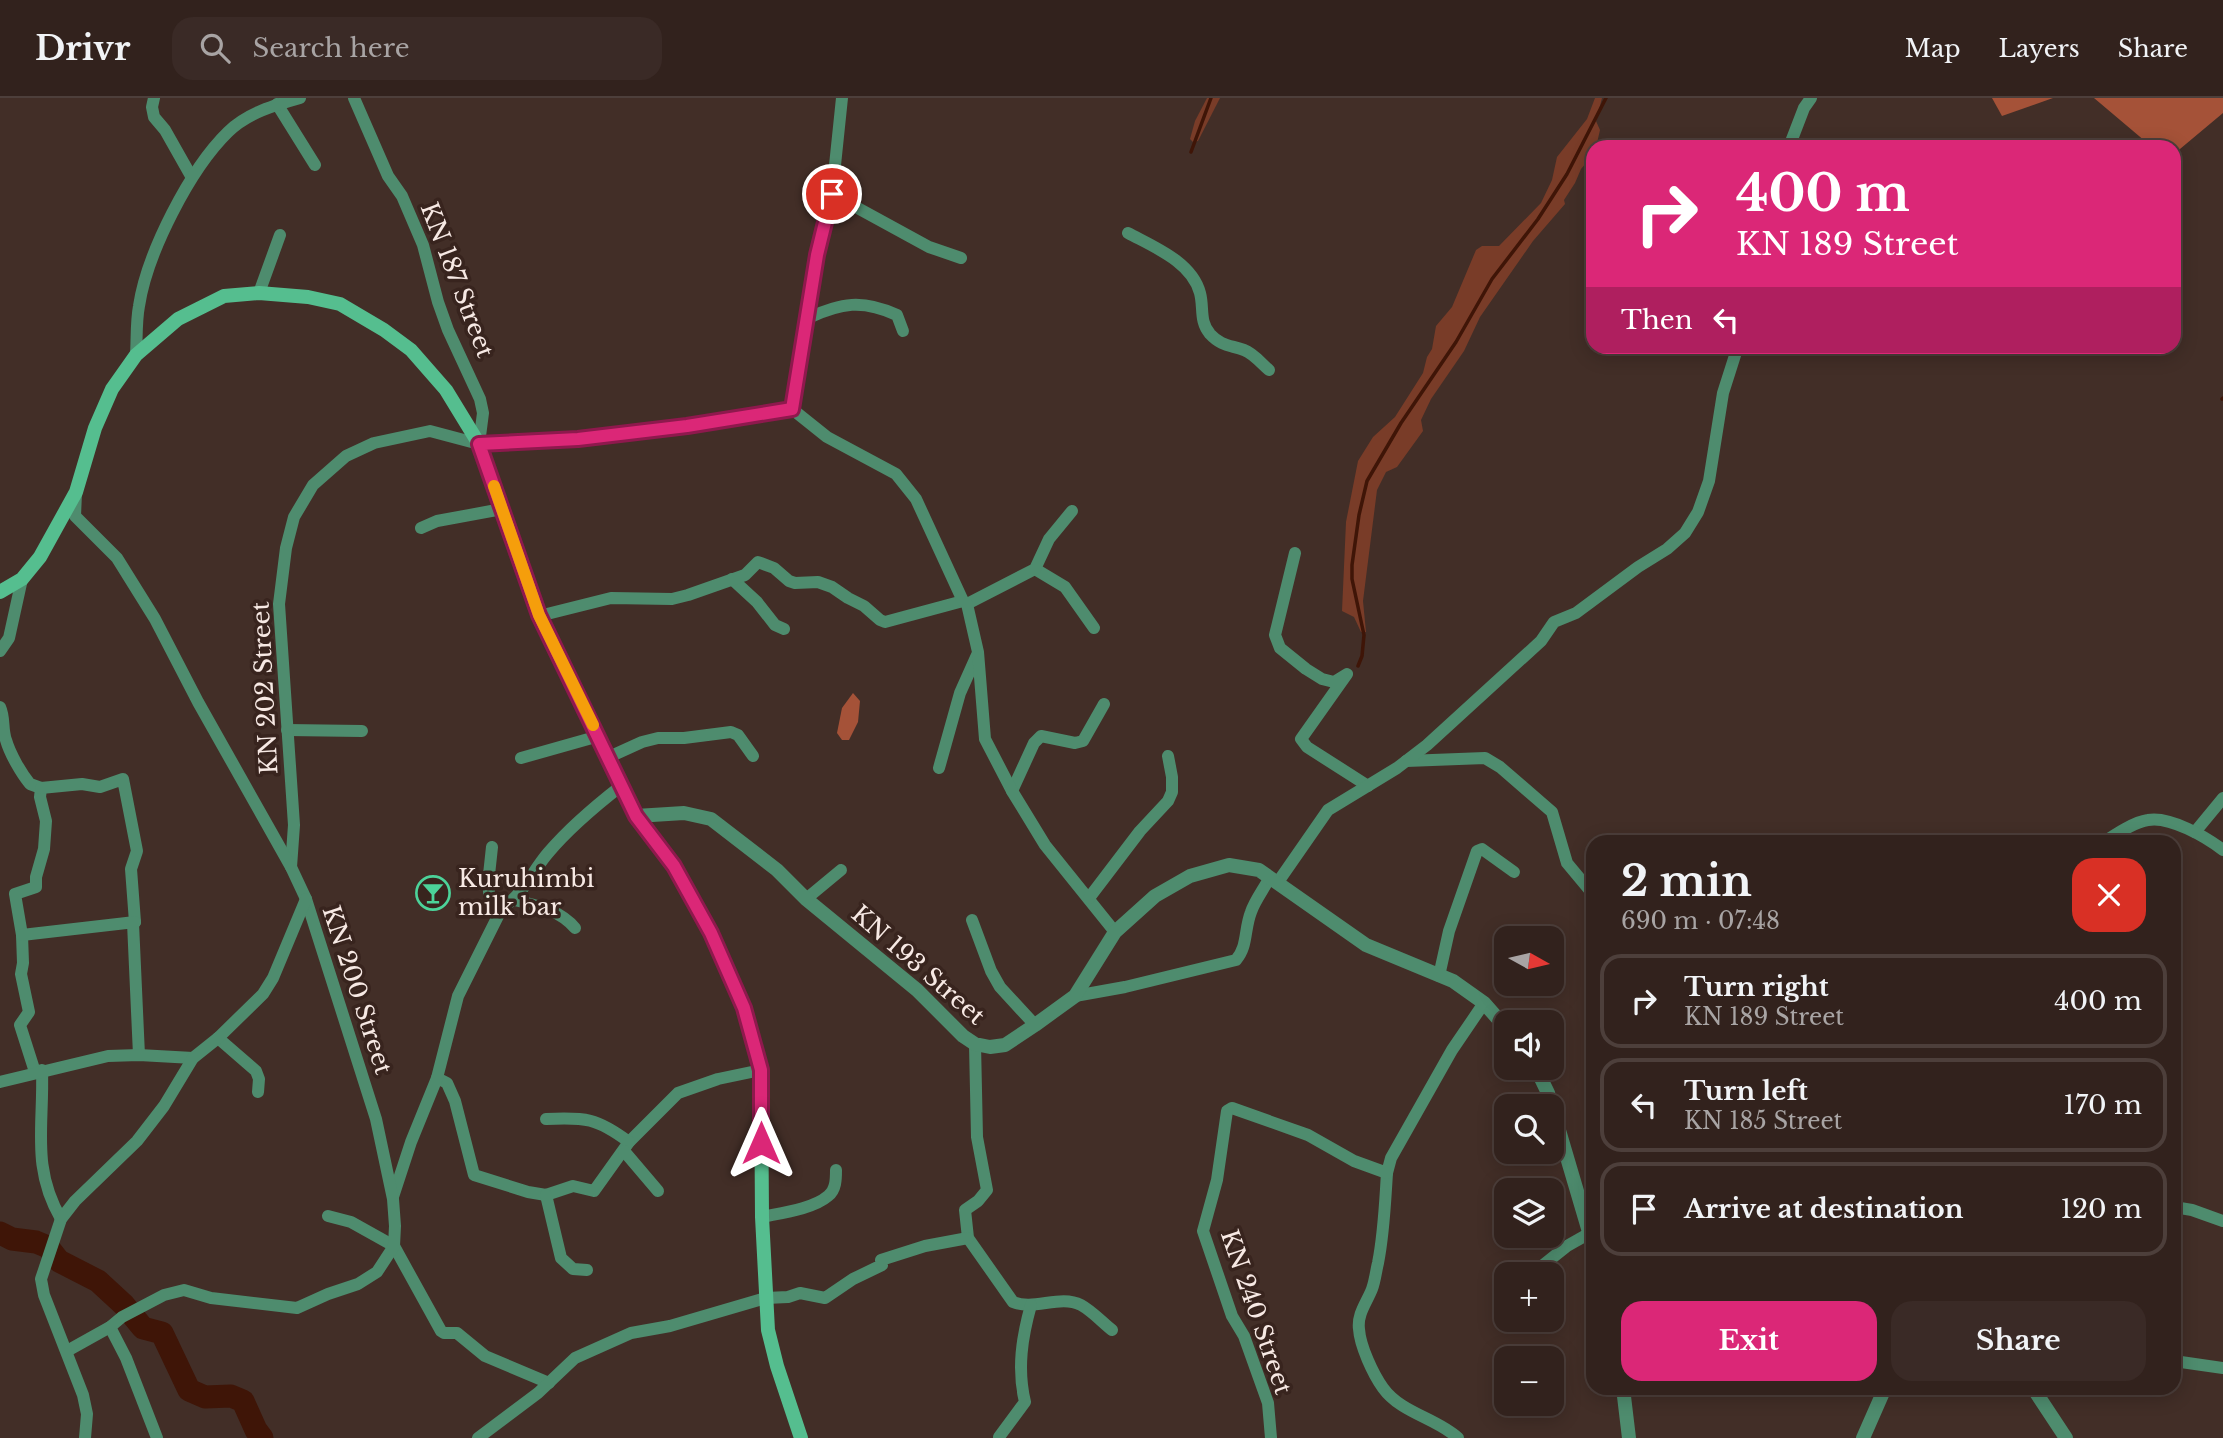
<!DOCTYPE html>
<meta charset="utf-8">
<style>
body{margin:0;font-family:"Libre Baskerville",serif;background:#3a2a26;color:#f1f3f6;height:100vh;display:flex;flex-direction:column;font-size:26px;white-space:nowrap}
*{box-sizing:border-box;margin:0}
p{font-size:23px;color:#a8a4a4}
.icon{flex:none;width:38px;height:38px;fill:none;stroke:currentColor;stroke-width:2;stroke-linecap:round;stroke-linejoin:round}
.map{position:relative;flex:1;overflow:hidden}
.drawer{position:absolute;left:1586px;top:737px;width:595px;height:560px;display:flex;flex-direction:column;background:#32221d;border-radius:21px;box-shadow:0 4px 18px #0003,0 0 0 2px #4d3f3b}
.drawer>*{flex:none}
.top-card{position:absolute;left:1586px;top:42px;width:595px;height:214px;border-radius:21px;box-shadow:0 4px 18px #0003,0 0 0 2px #4d3f3b;background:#db2777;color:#fff;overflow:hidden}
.needle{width:46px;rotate:98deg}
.fabs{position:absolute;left:1494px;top:828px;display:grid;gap:14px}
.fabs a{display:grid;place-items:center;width:70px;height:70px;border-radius:14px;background:#32221d;box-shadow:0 4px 18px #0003,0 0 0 2px #4d3f3b;font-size:35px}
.pin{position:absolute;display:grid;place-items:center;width:60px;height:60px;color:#fff;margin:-30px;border:4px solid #fff;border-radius:50%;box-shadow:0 2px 7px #0007}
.me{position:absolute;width:77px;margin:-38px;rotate:0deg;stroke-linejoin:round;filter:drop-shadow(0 0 5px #0008)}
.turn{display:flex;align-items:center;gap:24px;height:147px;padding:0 35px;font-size:32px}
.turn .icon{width:91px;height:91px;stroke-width:2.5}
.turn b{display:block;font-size:49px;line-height:60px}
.then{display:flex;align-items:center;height:66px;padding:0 35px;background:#0003;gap:14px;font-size:26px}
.round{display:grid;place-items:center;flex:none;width:74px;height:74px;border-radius:21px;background:#3a2a26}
.summary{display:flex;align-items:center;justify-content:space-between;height:119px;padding:0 35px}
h1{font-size:42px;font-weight:700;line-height:52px}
.primary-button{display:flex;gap:14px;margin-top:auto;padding:14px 35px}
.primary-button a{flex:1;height:80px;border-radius:21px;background:#db2777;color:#fff;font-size:28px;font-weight:700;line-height:80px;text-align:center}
.primary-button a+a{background:#3a2a26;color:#f1f3f6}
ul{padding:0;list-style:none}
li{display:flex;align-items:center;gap:21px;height:94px;margin:0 14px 10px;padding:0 21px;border:4px solid #4d3f3b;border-radius:21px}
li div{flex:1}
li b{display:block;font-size:26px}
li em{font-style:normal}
header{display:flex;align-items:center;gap:42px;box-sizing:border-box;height:98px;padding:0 35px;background:#32221d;border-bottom:2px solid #4d3f3b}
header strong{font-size:33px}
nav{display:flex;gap:38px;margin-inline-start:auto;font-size:24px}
.search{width:490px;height:63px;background:#3a2a26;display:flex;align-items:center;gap:18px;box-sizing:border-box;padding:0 24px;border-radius:21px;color:#a8a4a4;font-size:26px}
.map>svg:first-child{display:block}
.green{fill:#793c28}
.forest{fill:#a55238}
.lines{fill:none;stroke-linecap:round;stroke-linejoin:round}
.stream{stroke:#3f1507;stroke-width:3.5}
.river{stroke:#3f1507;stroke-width:23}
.minor{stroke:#4e8c6e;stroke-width:12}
.tertiary{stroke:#4e8c6e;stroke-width:14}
.secondary{stroke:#55be8f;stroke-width:14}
.route-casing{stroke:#8e194d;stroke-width:18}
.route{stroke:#db2777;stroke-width:12}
.slow{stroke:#f59e0b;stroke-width:12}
.labels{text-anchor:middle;stroke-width:7;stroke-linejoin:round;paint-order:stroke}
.street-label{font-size:24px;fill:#f7e9e4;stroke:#38241e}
.poi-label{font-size:24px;fill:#f7e9e4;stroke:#38241e;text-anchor:start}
</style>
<header>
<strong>Drivr</strong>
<div class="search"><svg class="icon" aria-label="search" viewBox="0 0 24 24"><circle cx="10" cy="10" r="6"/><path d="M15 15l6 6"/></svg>Search here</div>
<nav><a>Map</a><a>Layers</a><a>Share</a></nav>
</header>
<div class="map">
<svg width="2223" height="1340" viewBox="0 0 2223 1340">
<rect width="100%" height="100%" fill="#422e27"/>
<!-- green -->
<g class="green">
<path d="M 1207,0 L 1220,0 L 1198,43 L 1193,44 L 1190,41 L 1195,23 Z"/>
<path d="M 1595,0 L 1602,0 L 1596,23 L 1600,32 L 1597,45 L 1588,53 L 1587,64 L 1581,71 L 1575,85 L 1564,102 L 1565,106 L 1533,143 L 1480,219 L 1464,253 L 1431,301 L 1421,322 L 1423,333 L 1397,369 L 1386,374 L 1377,392 L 1363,503 L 1366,534 L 1361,534 L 1354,519 L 1342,513 L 1346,424 L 1358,363 L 1373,339 L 1395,319 L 1423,275 L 1427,259 L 1432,251 L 1436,228 L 1452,209 L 1476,152 L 1482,148 L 1499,148 L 1541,105 L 1552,82 L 1557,59 L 1587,21 Z"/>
</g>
<!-- forest -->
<g class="forest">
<path d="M 1992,0 L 2053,0 L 2002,18 Z"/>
<path d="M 2094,0 L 2223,0 L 2223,15 L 2174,56 L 2174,49 L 2152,49 Z"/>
<path d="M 853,595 L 860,603 L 858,624 L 849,642 L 842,642 L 837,635 L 842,610 Z"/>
</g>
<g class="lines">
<!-- stream -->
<g class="stream">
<path d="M 1191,54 L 1211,0"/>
<path d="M 2222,301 L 2223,300"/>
<path d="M 1358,568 L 1362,558 L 1364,537 L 1352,481 L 1352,467 L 1359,417 L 1367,383 L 1401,325 L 1456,244 L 1492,181 L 1538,121 L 1567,76 L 1606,0"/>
</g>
<!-- river -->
<path class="river" d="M 0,1135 L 12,1141 L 36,1144 L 48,1149 L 59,1163 L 98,1183 L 124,1207 L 143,1230 L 162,1235 L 189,1292 L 205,1299 L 231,1298 L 243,1303 L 256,1332 L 262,1340"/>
<!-- minor -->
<g class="minor">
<path d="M 154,0 L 152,9 L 154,19 L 165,32 L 191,78"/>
<path d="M 354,0 L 388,78 L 402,98 L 423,147 L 438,204 L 448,232 L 480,301 L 483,315 L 479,346"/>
<path d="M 277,6 L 315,67"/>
<path d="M 1789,49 L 1804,10 L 1811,0"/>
<path d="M 832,96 L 929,149 L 961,160"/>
<path d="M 1128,135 C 1154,149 1192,164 1200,195 C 1204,210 1199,223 1210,236 C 1221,248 1230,247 1244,252 C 1253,255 1262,266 1269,272"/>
<path d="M 259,195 L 280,137"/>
<path d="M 808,220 C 841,205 862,201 897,217 L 903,233"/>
<path d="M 136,257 C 137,241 136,224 139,208 C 147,155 190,71 228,34 C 247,15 275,7 300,0"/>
<path d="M 792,311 L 817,157 L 832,96 L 842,0"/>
<path d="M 421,430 L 437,423 L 502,411"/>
<path d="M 1295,455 L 1275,537 L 1280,550 L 1306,571 L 1322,581 L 1334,584 L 1347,576 L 1301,641 L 1307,649 L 1368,688"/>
<path d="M 1035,471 L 1065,489 L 1094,530"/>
<path d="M 732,481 L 757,504 L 775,527 L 784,531"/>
<path d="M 967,506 L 1035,471 L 1049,441 L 1072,413"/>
<path d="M 539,518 L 611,500 L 672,501 L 688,497 L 745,477 L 758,464 L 774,470 L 789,483 L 795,485 L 818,484 L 832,489 L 848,500 L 864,508 L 880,522 L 885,524 L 963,503"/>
<path d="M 0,553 L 9,540 L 22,481"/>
<path d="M 0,609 C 5,620 2,631 6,642 C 10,656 21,675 30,686 L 41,690 L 40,699 L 46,723 L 44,751 L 36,779 L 36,789 L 15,796 L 22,837 L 23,865 L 21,876 L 29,914 L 20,927 L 35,974"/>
<path d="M 287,632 L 362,633"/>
<path d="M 609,659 L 642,644 L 658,640 L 684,640 L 731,634 L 738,637 L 753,658"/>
<path d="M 521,660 L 599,638"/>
<path d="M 1406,663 L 1485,660 L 1500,669 L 1552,714 L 1567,765 L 1592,795"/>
<path d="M 939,670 L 960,595 L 977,557"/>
<path d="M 41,690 L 82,686 L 100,689 L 123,681 L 137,753 L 131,771 L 135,824"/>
<path d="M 1012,693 L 1034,645 L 1041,638 L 1075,645 L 1083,643 L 1104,606"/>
<path d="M 2195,734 L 2223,700"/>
<path d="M 2104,744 C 2116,736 2134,724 2148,722 C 2170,718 2206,739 2223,752"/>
<path d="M 492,749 L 488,786 L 490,801 L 502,810"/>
<path d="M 291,769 L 294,727 L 279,506 L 286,450 L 294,419 L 313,387 L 346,358 L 374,345 L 430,333 L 479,346 L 577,341 L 687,328 L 792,311 L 827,339 L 896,376 L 916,401 L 963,503 L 967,506 L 978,554 L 985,641 L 1012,693 L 1045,747 L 1115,834"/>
<path d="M 1278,784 L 1328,712 L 1397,670 L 1427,647 L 1541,543 L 1554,524 L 1576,515 L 1638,469 L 1667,451 L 1685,435 L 1698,414 L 1709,383 L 1723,295 L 1738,248"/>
<path d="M 1089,800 L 1140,733 L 1168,703 L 1172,694 L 1172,679 L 1168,658"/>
<path d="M 806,801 L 841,772"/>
<path d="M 515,802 C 538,808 560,812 575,830"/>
<path d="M 972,822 L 991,873 L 1000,889 L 1035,927"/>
<path d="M 22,837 L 135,824 L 133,825 L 139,957"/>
<path d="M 1439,878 L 1449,833 L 1477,753 L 1482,751 L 1514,774"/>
<path d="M 1075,898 L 1125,889 L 1236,862 C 1248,848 1244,832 1251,814 C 1255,802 1264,791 1270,779"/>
<path d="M 218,940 L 256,973 L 259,981 L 258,994"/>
<path d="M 975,946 L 977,1039 L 987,1092 L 978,1103 L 965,1112 L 968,1140 L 1013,1204 C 1034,1213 1060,1196 1081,1207 C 1092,1213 1102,1224 1112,1232"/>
<path d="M 42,972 C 44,1028 31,1069 61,1121"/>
<path d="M 437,980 L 447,985 L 455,1003 L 474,1077 L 528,1094 L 546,1097 L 573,1088 L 594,1093 L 629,1044 L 678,995 L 718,981 L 761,972"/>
<path d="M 0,984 L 108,958 L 139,957 L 193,960"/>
<path d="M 546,1021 C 585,1019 597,1020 629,1044"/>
<path d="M 624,1053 L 658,1093"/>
<path d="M 1387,1075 C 1385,1105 1384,1135 1378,1165 C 1376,1173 1375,1183 1372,1191 C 1367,1204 1357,1216 1359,1231 C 1360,1248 1373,1276 1383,1290 C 1401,1315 1436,1320 1458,1340"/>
<path d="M 546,1097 L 561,1160 L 573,1171 L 587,1172"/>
<path d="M 393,1099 L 411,1044 L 437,980 L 458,898 L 502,810 C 524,796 531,775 548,755 C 570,729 594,709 621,688"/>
<path d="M 2174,1109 L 2192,1112 L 2223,1123"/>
<path d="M 328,1118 L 351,1124 L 394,1148 L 441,1233 L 444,1235 L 457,1235 L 485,1258 L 549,1285"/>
<path d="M 762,1119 C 781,1115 813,1111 828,1098 C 836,1092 836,1081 836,1072"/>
<path d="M 1532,1176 L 1567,1148 L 1590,1135"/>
<path d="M 110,1229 L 126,1260 L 157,1340"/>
<path d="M 67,1253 L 110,1229 L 122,1219 L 164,1197 L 184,1192 L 211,1200 L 297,1210 L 328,1196 L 358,1186 L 377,1174 L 394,1148 L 395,1128 L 393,1101 L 376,1021 L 306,801 L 291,769 L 198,604 L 155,521 L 117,460 L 75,418 L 76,395"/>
<path d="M 2174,1263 L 2223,1270"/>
<path d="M 999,1339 L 1025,1304 C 1017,1271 1022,1239 1031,1207"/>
<path d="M 85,1340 L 87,1316 L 83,1297 L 44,1197 L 41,1181 L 61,1121 L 75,1103 L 137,1043 L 164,1008 L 193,960 L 218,940 L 263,896 L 273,880 L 306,801"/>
<path d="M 478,1340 L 538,1295 L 575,1260 L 631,1235 L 670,1228 L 766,1200 L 788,1199 L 800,1195 L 825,1200 L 853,1181 L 882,1167 L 881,1162 L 925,1148 L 968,1140"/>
<path d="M 1271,1340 L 1268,1305 L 1244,1238 L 1232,1218 L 1203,1133 L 1217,1082 L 1227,1013 L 1232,1010 L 1308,1037 L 1354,1063 L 1387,1075 L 1391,1060 L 1452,952 L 1484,905"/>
</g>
<!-- tertiary -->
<g class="tertiary">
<path d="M 636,718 L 684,715 L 711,721 L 777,772 L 806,801 L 917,892 L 963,938 L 975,946 L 990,949 L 1005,947 L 1035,927 L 1075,898 L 1115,834 L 1155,798 L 1190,778 L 1229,767 L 1259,772 L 1366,847 L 1453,883 L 1484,905 L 1507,931"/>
<path d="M 1536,970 L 1548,995 L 1592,1144"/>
<path d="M 1623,1290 L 1629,1340"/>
<path d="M 2033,1290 L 2066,1340"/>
<path d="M 1863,1340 L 1885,1290"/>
</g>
<!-- secondary -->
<path class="secondary" d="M 0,494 L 22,481 L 40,459 L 76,394 L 95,330 L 112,291 L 136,257 L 178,221 L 224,198 L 259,195 L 308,199 L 340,206 L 384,232 L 411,252 L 446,292 L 479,346 L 539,518 L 636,718 L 674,768 L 711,835 L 744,910 L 761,972 L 762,1119 L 768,1232 L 777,1268 L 801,1340"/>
</g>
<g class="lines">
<!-- route casing -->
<g class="route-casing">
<path id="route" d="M 761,1045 L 761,972 L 744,910 L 711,835 L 674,768 L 636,718 L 539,517 L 479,346 L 578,341 L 687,328 L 792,311 L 817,157 L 832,96"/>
</g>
<!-- route -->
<use href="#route" class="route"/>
<!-- slow -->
<path class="slow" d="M 494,388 L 539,517 L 593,627"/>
</g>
<!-- icons -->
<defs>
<g id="bar-ring" transform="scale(1.75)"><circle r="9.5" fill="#38241e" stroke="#4cd39a" stroke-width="1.5"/><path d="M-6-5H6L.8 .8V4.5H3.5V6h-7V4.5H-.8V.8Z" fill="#4cd39a"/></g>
</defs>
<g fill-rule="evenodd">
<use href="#bar-ring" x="433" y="795"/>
</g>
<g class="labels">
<!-- street labels -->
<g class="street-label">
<text transform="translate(457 182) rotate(69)" y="8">KN 187 Street</text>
<text transform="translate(265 590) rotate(-93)" y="8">KN 202 Street</text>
<text transform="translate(918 867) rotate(41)" y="8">KN 193 Street</text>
<text transform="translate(357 892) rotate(72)" y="8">KN 200 Street</text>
<text transform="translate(1256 1214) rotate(71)" y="8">KN 240 Street</text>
</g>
<!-- poi labels -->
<g class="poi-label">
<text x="458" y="789">Kuruhimbi<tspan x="458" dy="28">milk bar</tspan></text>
</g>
</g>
</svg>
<div class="fabs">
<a><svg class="needle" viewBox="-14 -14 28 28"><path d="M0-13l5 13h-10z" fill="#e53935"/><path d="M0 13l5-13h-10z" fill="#a8a4a4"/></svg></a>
<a><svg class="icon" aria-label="sound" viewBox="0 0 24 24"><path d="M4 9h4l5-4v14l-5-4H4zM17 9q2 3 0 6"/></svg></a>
<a><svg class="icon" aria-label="search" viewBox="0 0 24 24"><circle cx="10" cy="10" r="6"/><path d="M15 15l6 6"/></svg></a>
<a><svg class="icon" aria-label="layers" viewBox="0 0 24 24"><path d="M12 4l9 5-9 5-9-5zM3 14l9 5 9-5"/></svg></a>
<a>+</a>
<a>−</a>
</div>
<div class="pin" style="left:832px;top:96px;background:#d93025"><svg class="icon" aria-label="arrive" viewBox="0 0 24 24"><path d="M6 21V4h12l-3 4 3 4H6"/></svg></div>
<svg class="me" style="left:761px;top:1045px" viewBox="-20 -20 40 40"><path d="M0-17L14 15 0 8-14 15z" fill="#db2777" stroke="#fff" stroke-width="4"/></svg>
<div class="top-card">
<div class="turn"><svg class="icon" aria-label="right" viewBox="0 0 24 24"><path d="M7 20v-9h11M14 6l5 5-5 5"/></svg><div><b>400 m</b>KN 189 Street</div></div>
<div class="then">Then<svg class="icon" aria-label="left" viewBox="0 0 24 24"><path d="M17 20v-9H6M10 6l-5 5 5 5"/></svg></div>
</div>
<section class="drawer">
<div class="summary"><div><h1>2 min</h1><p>690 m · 07:48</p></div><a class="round" style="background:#d93025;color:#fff"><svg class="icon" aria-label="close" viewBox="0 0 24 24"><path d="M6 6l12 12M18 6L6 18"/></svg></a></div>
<ul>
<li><svg class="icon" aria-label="right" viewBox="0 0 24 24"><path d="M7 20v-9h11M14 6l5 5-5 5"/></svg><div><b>Turn right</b><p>KN 189 Street</p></div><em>400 m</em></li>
<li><svg class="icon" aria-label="left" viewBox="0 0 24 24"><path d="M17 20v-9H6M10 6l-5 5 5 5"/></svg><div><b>Turn left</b><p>KN 185 Street</p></div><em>170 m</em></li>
<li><svg class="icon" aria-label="arrive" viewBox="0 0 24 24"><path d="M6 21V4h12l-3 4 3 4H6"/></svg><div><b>Arrive at destination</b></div><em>120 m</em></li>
</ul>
<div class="primary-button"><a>Exit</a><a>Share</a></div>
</section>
</div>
